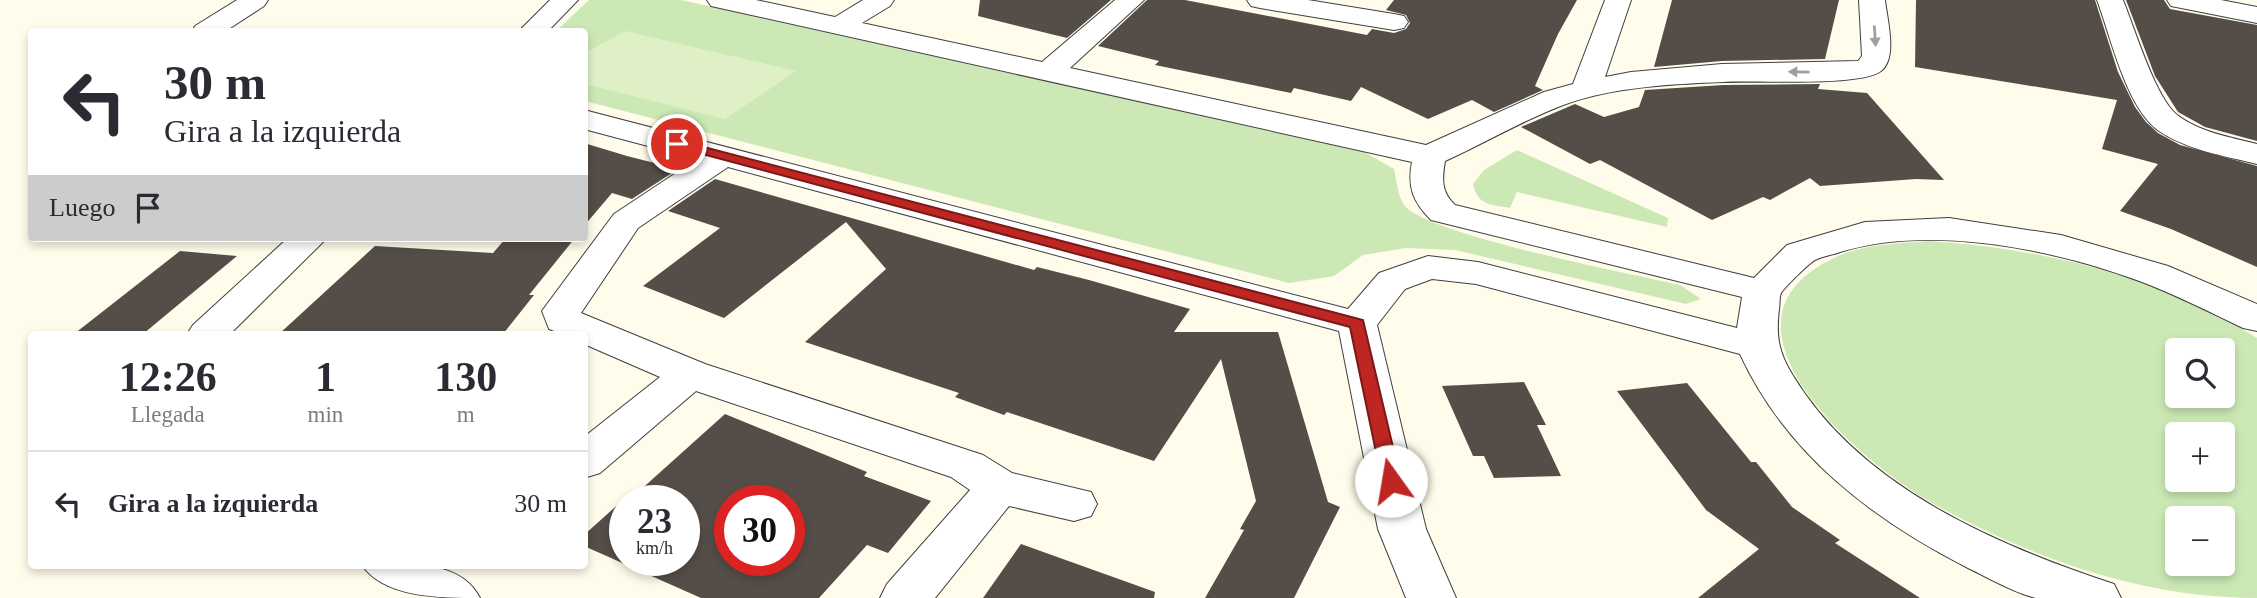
<!DOCTYPE html>
<html lang="es">
<meta charset="utf-8">
<style>
body{margin:0;font-family:Georgia,serif;background:#f7f7f7;color:#2b2b33;height:100vh;display:flex;flex-direction:column;font-size:26px;white-space:nowrap}
*{box-sizing:border-box;margin:0}
p{font-size:23px;color:#7c7c81}
.icon{flex:none;width:38px;height:38px;fill:none;stroke:currentColor;stroke-width:2;stroke-linecap:round;stroke-linejoin:round}
.map{position:relative;flex:1;overflow:hidden}
.details{position:absolute;left:28px;top:331px;width:560px;height:238px;display:flex;flex-direction:column;background:#fff;border-radius:7px;box-shadow:0 4px 10px #0003}
.details>*{flex:none}
.banner{position:absolute;left:28px;top:28px;width:560px;height:214px;border-radius:7px;box-shadow:0 4px 10px #0003;background:#fff;color:#2b2b33;overflow:hidden}
.controls{position:absolute;left:2165px;top:338px;display:grid;gap:14px}
.controls a{display:grid;place-items:center;width:70px;height:70px;border-radius:7px;background:#fff;box-shadow:0 4px 10px #0003;font-size:35px}
.speed{position:absolute;left:609px;top:485px;display:flex;gap:14px;font-size:35px;font-weight:700;text-align:center}
.speed>*{display:grid;place-content:center;width:91px;height:91px;border-radius:50%;background:#fff;box-shadow:0 4px 10px #0003;line-height:1}
.speed small{font-size:18px;font-weight:400}
.speed .limit{border:10px solid #d22;background:#fff;color:#111}
.pin{position:absolute;display:grid;place-items:center;width:60px;height:60px;color:#fff;margin:-30px;border:4px solid #fff;border-radius:50%;box-shadow:0 2px 7px #0007}
.me{position:absolute;width:77px;margin:-38px;rotate:347deg;stroke-linejoin:round;filter:drop-shadow(0 0 5px #0008)}
.turn{display:flex;align-items:center;gap:24px;height:147px;padding:0 21px;font-size:32px}
.turn .icon{width:91px;height:91px;stroke-width:2.5}
.turn b{display:block;font-size:49px;line-height:60px}
.then{display:flex;align-items:center;height:66px;padding:0 21px;background:#0003;gap:14px;font-size:26px}
.eta{display:flex;justify-content:space-evenly;align-items:center;height:119px;text-align:center}
.eta b{font-size:42px;font-weight:700;line-height:49px}
ul{padding:0;list-style:none}
li{display:flex;align-items:center;gap:21px;height:105px;padding:0 21px;border-top:2px solid #e1e1e2}
li div{flex:1}
li b{display:block;font-size:26px}
li em{font-style:normal}
.map>svg:first-child{display:block}
.green{fill:#cce9b5;fill-rule:evenodd}
.pitch{fill:#dff0c7}
.building{fill:#554e48;fill-rule:evenodd}
.lines{fill:none;stroke-linecap:round;stroke-linejoin:round}
.minor-casing{stroke:#3f3f3f;stroke-width:2}
.minor{fill:#fff;fill-rule:evenodd}
.oneway{fill:#9e9e9e}
.route{fill:#bd2623;stroke:#7b1917;stroke-width:2}
</style>
<div class="map">
<svg width="2257" height="598" viewBox="0 0 2257 598">
<rect width="100%" height="100%" fill="#fffceb"/>
<!-- green -->
<g class="green">
<path d="M 589,0 L 681,0 L 1364,152 L 1394,169 C 1396,179 1398,196 1404,205 C 1427,235 1633,274 1680,285 L 1701,299 L 1686,304 L 1455,250 L 1406,248 L 1363,255 L 1334,276 L 1289,283 L 585,101 L 584,32 L 555,32 Z"/>
<path d="M 1517,150 L 1668,218 L 1667,227 L 1517,192 L 1510,208 C 1490,204 1478,206 1473,184 L 1484,170 Z"/>
<path d="M 1928,241 C 2042,248 2159,276 2257,338 L 2257,598 C 2143,598 2033,559 1934,504 C 1862,464 1696,323 1834,258 C 1862,244 1897,244 1928,241 ZM 2177,350 L 2222,350 L 2222,396 L 2177,396 ZM 2177,434 L 2222,434 L 2222,480 L 2177,480 ZM 2177,518 L 2222,518 L 2222,564 L 2177,564 Z"/>
</g>
<!-- pitch -->
<path class="pitch" d="M 625,31 L 796,71 L 725,119 L 585,84 L 585,53 Z"/>
<!-- building -->
<g class="building">
<path d="M 980,0 L 1111,0 L 1067,38 L 978,16 Z"/>
<path d="M 1147,0 L 1185,0 L 1367,35 L 1372,29 L 1394,33 L 1406,29 L 1410,23 L 1406,15 L 1386,10 L 1394,0 L 1577,0 L 1558,34 L 1535,86 L 1543,90 L 1494,112 L 1472,100 L 1428,119 L 1361,87 L 1351,101 L 1294,88 L 1291,93 L 1155,65 L 1159,61 L 1098,46 Z"/>
<path d="M 1672,0 L 1839,0 L 1825,59 L 1722,61 L 1654,67 Z"/>
<path d="M 1916,0 L 2095,0 L 2118,72 L 2135,107 L 2146,122 L 2158,133 L 2180,145 L 2257,166 L 2257,267 L 2171,229 L 2120,211 L 2158,164 L 2102,149 L 2117,100 L 1915,67 Z"/>
<path d="M 2126,0 L 2164,0 L 2170,9 L 2257,25 L 2257,141 L 2205,127 L 2178,112 L 2155,76 Z"/>
<path d="M 1820,84 L 1818,89 L 1867,93 L 1944,180 L 1916,179 L 1820,186 L 1810,178 L 1770,200 L 1763,197 L 1712,220 L 1600,160 L 1590,164 L 1521,127 L 1575,104 L 1604,117 L 1639,107 L 1645,90 L 1723,85 Z"/>
<path d="M 584,143 L 627,156 L 678,169 L 632,199 L 612,193 L 584,226 Z"/>
<path d="M 715,179 L 1034,270 L 1037,267 L 1089,280 L 1190,309 L 1174,332 L 1278,332 L 1328,502 L 1340,507 L 1294,598 L 1205,598 L 1244,530 L 1240,529 L 1256,501 L 1221,359 L 1154,461 L 1007,412 L 1004,415 L 955,397 L 959,393 L 805,342 L 886,269 L 846,222 L 724,318 L 643,286 L 720,228 L 668,211 Z"/>
<path d="M 506,238 L 575,238 L 529,295 L 534,295 L 503,334 L 279,334 L 375,246 L 493,253 Z"/>
<path d="M 180,251 L 237,256 L 143,334 L 74,334 Z"/>
<path d="M 1524,382 L 1546,425 L 1537,425 L 1561,476 L 1494,478 L 1484,456 L 1473,456 L 1442,386 Z"/>
<path d="M 1687,383 L 1751,462 L 1756,462 L 1792,507 L 1840,540 L 1835,543 L 1920,598 L 1698,598 L 1759,549 L 1706,510 L 1617,391 Z"/>
<path d="M 725,414 L 867,472 L 864,476 L 931,501 L 888,553 L 867,545 L 819,598 L 701,598 L 584,546 L 584,535 L 633,491 L 637,493 ZM 625,500 L 684,500 L 684,560 L 625,560 ZM 730,500 L 789,500 L 789,560 L 730,560 Z"/>
<path d="M 1021,544 L 1155,592 L 1154,598 L 983,598 Z"/>
</g>
<g class="lines">
<!-- minor casing -->
<g class="minor-casing">
<g id="minor">
<path d="M 237,0 L 268,0 L 264,6 L 224,32 L 192,32 L 195,26 Z"/>
<path d="M 550,0 L 578,0 L 547,32 L 518,32 Z"/>
<path d="M 707,0 L 756,0 L 835,17 L 863,0 L 894,0 L 890,6 L 862,23 L 1042,62 L 1115,0 L 1144,0 L 1070,68 L 1426,145 L 1544,92 L 1573,84 L 1605,0 L 1631,0 L 1605,77 L 1631,72 L 1722,64 L 1858,61 L 1862,56 L 1859,0 L 1885,0 C 1887,19 1898,58 1881,71 C 1861,87 1754,80 1723,82 C 1672,84 1614,87 1566,104 C 1525,119 1485,143 1445,161 C 1442,179 1441,192 1455,205 L 1754,278 L 1787,245 L 1865,222 L 1949,218 L 2061,235 L 2168,266 L 2257,304 L 2257,331 L 2243,328 C 2210,312 2176,295 2142,282 C 2053,249 1932,224 1840,252 C 1832,255 1823,256 1815,260 C 1809,263 1785,287 1781,293 C 1779,297 1780,305 1779,309 C 1776,335 1778,351 1792,374 C 1859,486 1995,545 2114,584 L 2121,598 C 2098,598 2058,598 2036,598 C 2014,593 1989,578 1968,568 C 1872,519 1786,454 1740,354 L 1476,284 L 1432,279 L 1405,289 L 1377,325 L 1426,529 L 1456,598 L 1406,598 L 1378,529 L 1339,331 L 728,167 L 638,228 L 581,313 L 705,364 L 983,455 L 1012,473 L 1091,492 L 1097,504 L 1091,516 L 1074,521 L 1009,506 L 935,598 L 880,598 L 887,584 L 970,490 L 951,477 L 696,391 L 600,473 L 584,478 L 584,437 L 660,377 L 584,344 L 584,334 L 562,334 L 549,329 L 542,311 L 614,214 L 697,159 L 584,129 L 584,110 L 1348,309 L 1379,273 L 1428,256 L 1478,262 L 1737,328 L 1742,297 L 1431,220 C 1413,202 1407,187 1412,162 L 720,8 L 711,6 Z"/>
<path d="M 1247,0 L 1308,0 L 1394,14 L 1404,16 L 1408,22 L 1404,28 L 1394,30 L 1260,8 L 1251,6 Z"/>
<path d="M 2097,0 L 2123,0 C 2134,27 2155,96 2176,114 C 2198,132 2230,137 2257,144 L 2257,164 C 2225,156 2187,150 2159,131 C 2126,108 2111,37 2097,0 Z"/>
<path d="M 2167,0 L 2221,0 L 2257,7 L 2257,23 L 2171,6 Z"/>
<path d="M 288,238 L 327,238 L 230,334 L 187,334 L 193,325 Z"/>
<path d="M 362,565 C 402,565 459,557 480,598 C 441,598 384,598 362,565 Z"/>
</g>
</g>
<!-- minor -->
<use href="#minor" class="minor"/>
</g>
<!-- one-way arrows -->
<defs><path id="oneway-solid" d="M-6-.8H1V-3.2L6.5 0L1 3.2V.8H-6Z" transform="scale(1.75)"/></defs>
<g class="oneway">
<use href="#oneway-solid" transform="translate(1875 36) rotate(86)"/>
<use href="#oneway-solid" transform="translate(1799 72) rotate(-179)"/>
</g>
<!-- route -->
<path class="route" d="M 677,140 L 1363,320 L 1401,481 L 1398,486 L 1385,486 L 1382,481 L 1350,327 L 672,146 L 672,141 Z"/>
</svg>
<div class="controls">
<a><svg class="icon" aria-label="search" viewBox="0 0 24 24"><circle cx="10" cy="10" r="6"/><path d="M15 15l6 6"/></svg></a>
<a>+</a>
<a>−</a>
</div>
<div class="speed"><div>23<small>km/h</small></div><div class="limit">30</div></div>
<div class="pin" style="left:677px;top:144px;background:#d93025"><svg class="icon" aria-label="arrive" viewBox="0 0 24 24"><path d="M6 21V4h12l-3 4 3 4H6"/></svg></div>
<svg class="me" style="left:1391px;top:481px" viewBox="-20 -20 40 40"><circle r="19" fill="#fff"/><path d="M0-13L10 11 0 6-10 11z" fill="#bd2623"/></svg>
<div class="banner">
<div class="turn"><svg class="icon" aria-label="left" viewBox="0 0 24 24"><path d="M17 20v-9H6M10 6l-5 5 5 5"/></svg><div><b>30 m</b>Gira a la izquierda</div></div>
<div class="then">Luego<svg class="icon" aria-label="arrive" viewBox="0 0 24 24"><path d="M6 21V4h12l-3 4 3 4H6"/></svg></div>
</div>
<section class="details">
<div class="eta">
<div><b>12:26</b><p>Llegada</p></div>
<div><b>1</b><p>min</p></div>
<div><b>130</b><p>m</p></div>
</div>
<ul>
<li><svg class="icon" aria-label="left" viewBox="0 0 24 24"><path d="M17 20v-9H6M10 6l-5 5 5 5"/></svg><div><b>Gira a la izquierda</b></div><em>30 m</em></li>
</ul>
</section>
</div>
